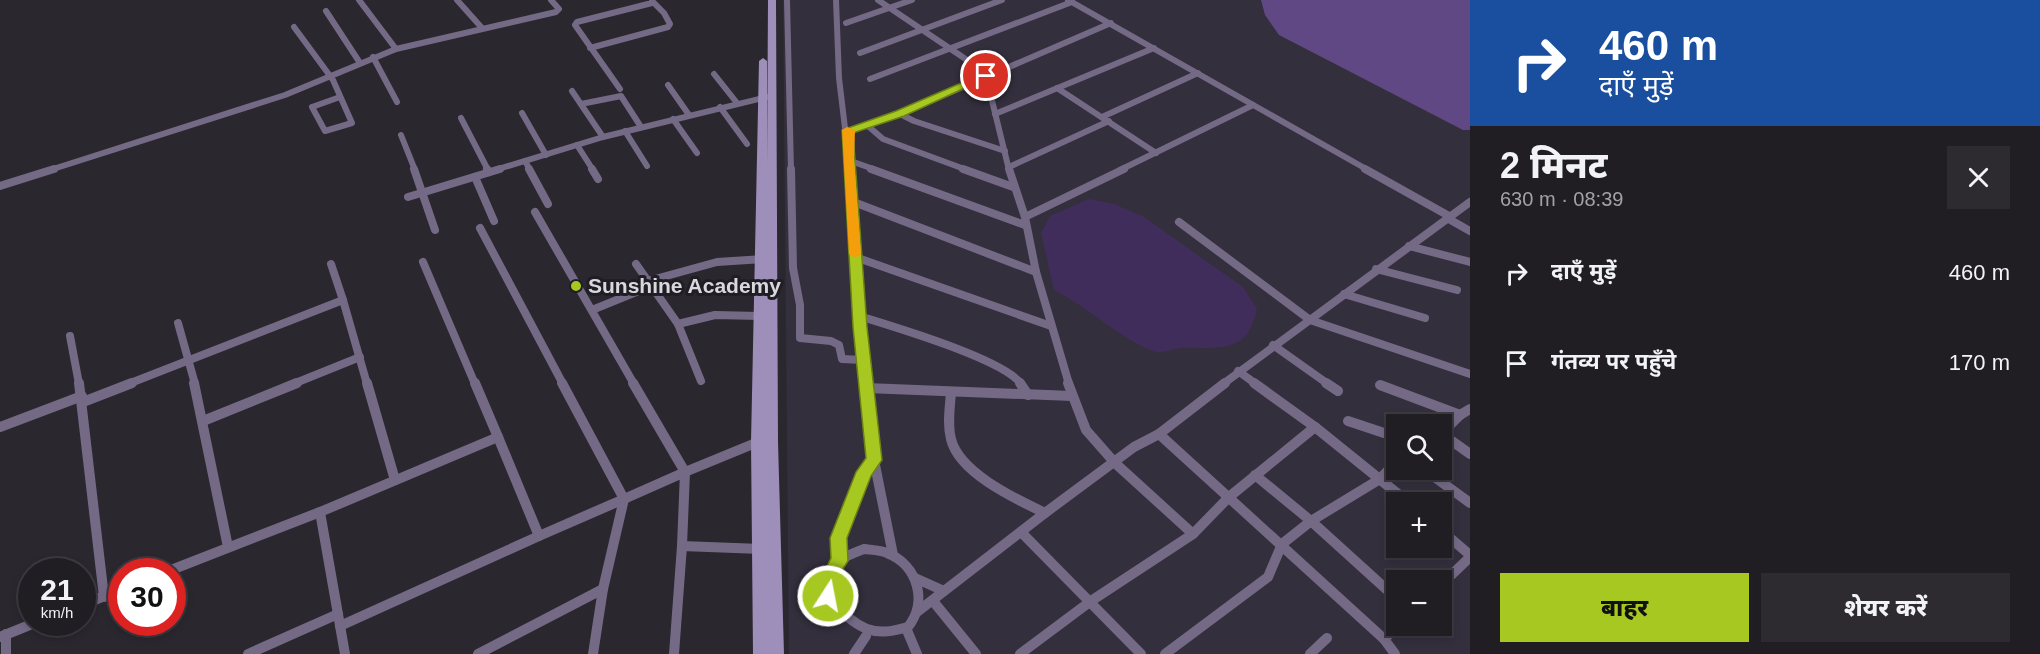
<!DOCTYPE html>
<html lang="hi">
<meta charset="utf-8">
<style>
body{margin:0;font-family:Helvetica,"Noto Sans Devanagari",sans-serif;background:#2d2a30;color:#f1f3f6;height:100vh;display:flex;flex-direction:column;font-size:22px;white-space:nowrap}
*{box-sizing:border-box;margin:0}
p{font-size:20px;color:#a2a2a6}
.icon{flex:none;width:33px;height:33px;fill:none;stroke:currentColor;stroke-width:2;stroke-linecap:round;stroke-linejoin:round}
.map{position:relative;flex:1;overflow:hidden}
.side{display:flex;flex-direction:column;background:#201d23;width:570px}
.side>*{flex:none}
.top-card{background:#1a4fa0;color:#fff;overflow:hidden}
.controls{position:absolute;left:1386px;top:414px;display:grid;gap:12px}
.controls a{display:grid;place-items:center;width:66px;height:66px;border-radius:0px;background:#201d23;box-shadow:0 3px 9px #0003,0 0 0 2px #3d3b41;font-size:30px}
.speed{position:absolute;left:18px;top:558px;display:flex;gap:12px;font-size:30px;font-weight:700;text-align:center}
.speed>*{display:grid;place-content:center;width:78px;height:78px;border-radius:50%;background:#201d23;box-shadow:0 3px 9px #0003,0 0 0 2px #3d3b41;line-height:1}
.speed small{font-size:15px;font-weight:400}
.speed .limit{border:9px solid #d22;background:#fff;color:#111}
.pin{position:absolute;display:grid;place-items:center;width:51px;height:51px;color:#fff;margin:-26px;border:3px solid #fff;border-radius:50%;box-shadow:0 2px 6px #0007}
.me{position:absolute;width:66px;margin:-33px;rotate:11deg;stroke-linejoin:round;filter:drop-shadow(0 0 4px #0008)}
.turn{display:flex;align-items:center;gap:21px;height:126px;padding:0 30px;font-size:27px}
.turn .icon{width:78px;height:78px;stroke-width:2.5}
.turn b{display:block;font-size:42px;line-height:51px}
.round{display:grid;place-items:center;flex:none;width:63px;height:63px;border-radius:0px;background:#2d2a30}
.head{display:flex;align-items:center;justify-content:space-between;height:102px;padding:0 30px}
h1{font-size:36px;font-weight:800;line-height:45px}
.button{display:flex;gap:12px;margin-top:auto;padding:12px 30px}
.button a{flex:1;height:69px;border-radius:0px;background:#a6c820;color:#111;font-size:24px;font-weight:800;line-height:69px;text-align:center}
.button a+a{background:#2d2a30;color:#f1f3f6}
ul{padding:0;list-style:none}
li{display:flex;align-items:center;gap:18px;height:90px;padding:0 30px}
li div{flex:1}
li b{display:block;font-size:22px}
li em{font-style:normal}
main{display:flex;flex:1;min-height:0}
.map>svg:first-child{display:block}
.built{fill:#342f3d;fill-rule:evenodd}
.green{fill:#402d5b}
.water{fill:#604884}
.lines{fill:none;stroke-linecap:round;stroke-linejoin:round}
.street-far2{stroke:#746a86;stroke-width:6}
.street-far1{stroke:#746a86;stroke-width:8}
.street{stroke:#746a86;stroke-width:10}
.secondary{fill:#9e8eba;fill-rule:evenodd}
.route{fill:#a6c820;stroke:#6c8215;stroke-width:1.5}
.slow{fill:#f59e0b}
.poi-dot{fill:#a6c820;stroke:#201e25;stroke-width:2}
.labels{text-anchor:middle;stroke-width:6;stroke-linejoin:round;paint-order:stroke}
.poi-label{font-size:21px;font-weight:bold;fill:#dad8dd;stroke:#201e25;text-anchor:start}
</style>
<main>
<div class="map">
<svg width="1470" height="654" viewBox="0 0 1470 654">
<rect width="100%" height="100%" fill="#2a272f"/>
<!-- built -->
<path class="built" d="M 783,0 L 1470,0 L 1470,654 L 789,654 ZM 1396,424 L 1442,424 L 1442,470 L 1396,470 ZM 1396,502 L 1442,502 L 1442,548 L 1396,548 ZM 1396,580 L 1442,580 L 1442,626 L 1396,626 Z"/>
<!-- green -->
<path class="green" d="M 1089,199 L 1114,204 L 1144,217 L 1243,287 L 1257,309 C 1255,316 1253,324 1249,331 C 1237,353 1201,347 1180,348 C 1172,349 1161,354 1153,351 C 1121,339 1088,307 1054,290 L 1041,233 L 1050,216 Z"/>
<!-- water -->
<path class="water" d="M 1261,0 L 1470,0 L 1470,130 L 1463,130 L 1279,35 L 1265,15 Z"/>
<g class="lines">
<!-- street-far2 -->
<g class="street-far2">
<path d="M 359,0 L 396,49"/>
<path d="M 457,0 L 482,28"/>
<path d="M 787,0 L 791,170"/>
<path d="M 836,0 L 839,78 L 850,170"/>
<path d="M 878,0 L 967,60 L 986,76 L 1009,170"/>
<path d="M 1068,0 L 1368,170"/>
<path d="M 326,11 L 360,63"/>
<path d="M 846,23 L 912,0"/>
<path d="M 294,27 L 333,80 L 352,123 L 325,131 L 312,107 L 340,97"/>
<path d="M 590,48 L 668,27 L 670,24 L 664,13 L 653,2"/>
<path d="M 860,53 L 1002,0"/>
<path d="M 373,57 L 397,102"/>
<path d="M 714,74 L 737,103"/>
<path d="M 870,79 L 1072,2"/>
<path d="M 668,85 L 689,115"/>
<path d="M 1057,88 L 1156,153"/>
<path d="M 620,89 L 575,25 L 577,22 L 652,3 L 652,0"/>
<path d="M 572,91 L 603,137"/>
<path d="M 581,104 L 621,96 L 641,127"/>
<path d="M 720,107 L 747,144"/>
<path d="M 522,113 L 546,155"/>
<path d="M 900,114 L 914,121 L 1005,151"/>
<path d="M 995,114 L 1154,48"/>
<path d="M 1102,117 L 1198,73"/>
<path d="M 461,118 L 488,170"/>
<path d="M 673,119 L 697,153"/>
<path d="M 868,126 L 883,139 L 967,170"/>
<path d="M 625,131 L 647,166"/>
<path d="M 847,131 L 900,114 L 1111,23"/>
<path d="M 401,135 L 415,170"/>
<path d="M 577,145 L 593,170"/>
<path d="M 848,160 L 876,170"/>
<path d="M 525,161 L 530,170"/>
<path d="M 1009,167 L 1109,121"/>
<path d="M 50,170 L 285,95 L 396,49 L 556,12 L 559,9 L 551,0"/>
<path d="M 495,170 L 603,137 L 767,97"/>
<path d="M 1120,170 L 1253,105"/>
</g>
<!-- street-far1 -->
<g class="street-far1">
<path d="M 414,169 L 435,230"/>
<path d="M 487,169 L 489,172"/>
<path d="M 529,169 L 548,204"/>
<path d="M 592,169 L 598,179"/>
<path d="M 791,169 L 793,268 L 800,305 L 800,338 L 831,341 L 839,345 L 842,359 L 863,360"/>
<path d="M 850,169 L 866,384"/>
<path d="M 871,169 L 1025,225"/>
<path d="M 963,169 L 1013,187"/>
<path d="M 1009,169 L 1025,217 L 1036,272 L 1069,384"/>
<path d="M 1365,169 L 1449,216"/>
<path d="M 475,177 L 494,221"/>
<path d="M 0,186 L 54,169"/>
<path d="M 408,197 L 500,169"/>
<path d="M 851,201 L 1036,272"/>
<path d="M 535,212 L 634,384"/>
<path d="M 1025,217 L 1124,169"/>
<path d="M 1447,218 L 1470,231"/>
<path d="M 1179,222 L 1310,320 L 1470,374"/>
<path d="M 480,228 L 563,384"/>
<path d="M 1409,246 L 1470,262"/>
<path d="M 855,257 L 1051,326"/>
<path d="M 423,262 L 475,384"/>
<path d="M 636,264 L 678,324 L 701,381"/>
<path d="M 1376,269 L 1457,290"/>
<path d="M 648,281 L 717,262 L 764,259"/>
<path d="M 1344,294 L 1425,318"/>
<path d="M 343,300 L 367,384"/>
<path d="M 592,310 L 651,286"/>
<path d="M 859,316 C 891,326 1004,359 1021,384"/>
<path d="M 178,323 L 195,384"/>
<path d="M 678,324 L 715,315 L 760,316"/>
<path d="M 70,336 L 79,384"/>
<path d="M 1273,345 L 1328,384"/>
<path d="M 1238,371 L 1256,384"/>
<path d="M 128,384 L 343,300 L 331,264"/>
<path d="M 293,384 L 360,357"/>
<path d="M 1223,384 L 1470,202"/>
</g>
<!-- street -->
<g class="street">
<path d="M 79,383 L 104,597"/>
<path d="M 194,383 L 228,547"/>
<path d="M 367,383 L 395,480"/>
<path d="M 633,383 L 685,472 L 758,442"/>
<path d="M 866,383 L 874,460 L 893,555"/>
<path d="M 1020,383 L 1028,395"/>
<path d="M 1068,383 L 1086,430 L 1115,463 L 1193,534"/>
<path d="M 1254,383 L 1315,427 L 1408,502"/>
<path d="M 1326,383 L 1338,391"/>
<path d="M 1380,385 L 1460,415"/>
<path d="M 866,388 L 1072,396"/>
<path d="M 951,392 C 950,407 947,424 951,439 C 959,473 1016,499 1045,513"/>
<path d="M 83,402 L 132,383"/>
<path d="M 203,421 L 297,383"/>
<path d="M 1348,421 L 1396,437"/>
<path d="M 0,427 L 82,396"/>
<path d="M 1442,433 L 1460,415 L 1470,409"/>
<path d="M 1159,434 L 1384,639 L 1395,654"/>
<path d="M 1442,434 L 1470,454"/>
<path d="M 498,437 L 539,536 L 624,499 L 562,383"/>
<path d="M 1425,470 L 1470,503"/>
<path d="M 1255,475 L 1311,521 L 1396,598"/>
<path d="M 1442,531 L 1470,555"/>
<path d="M 1021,532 L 1141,654"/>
<path d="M 864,549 C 872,550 880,550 887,553 C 918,565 928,602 908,627 C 894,631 881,634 867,629 C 841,618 814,586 839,561 C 845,556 856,552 864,549 Z"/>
<path d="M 839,561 L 839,538 L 864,472 L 874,460"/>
<path d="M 166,572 L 320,512"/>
<path d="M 915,578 L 944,591"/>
<path d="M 1442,584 L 1470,557"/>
<path d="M 933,601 L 976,654"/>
<path d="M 82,605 L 122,589"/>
<path d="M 917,612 L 1045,513 L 1134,447 L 1159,434 L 1225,383"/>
<path d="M 340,626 L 539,536"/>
<path d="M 906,628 L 917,654"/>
<path d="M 6,634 L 6,654"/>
<path d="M 0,637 L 37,622"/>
<path d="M 1384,639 L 1398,626"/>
<path d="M 248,654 L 338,614"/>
<path d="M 345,654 L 320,512 L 498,437 L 475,383"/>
<path d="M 478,654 L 603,589"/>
<path d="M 593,654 L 603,589 L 624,499 L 685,472 L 682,546"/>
<path d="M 674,654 L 682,546 L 761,549"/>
<path d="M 854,654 L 866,636"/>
<path d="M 1020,654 L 1091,601 L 1193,534 L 1229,497 L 1315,427"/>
<path d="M 1165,654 L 1268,577 L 1282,544 L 1311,521 L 1380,479 L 1396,462"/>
<path d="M 1310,654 L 1327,638"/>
</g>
<!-- secondary -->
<path class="secondary" d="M 768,0 L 776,0 L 778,442 L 784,654 L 753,654 L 751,442 L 759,61 L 763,58 L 767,61 L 767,164 Z"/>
</g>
<!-- route -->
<path class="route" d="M 982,74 L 991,76 L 904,116 L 853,133 L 867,327 L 882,460 L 871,476 L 847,538 L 848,561 L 839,575 L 834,602 L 828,605 L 822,602 L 819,583 L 831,558 L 830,538 L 856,472 L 866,458 L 853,327 L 842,130 L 896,111 Z"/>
<!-- slow -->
<path class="slow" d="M 847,127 L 855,130 L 854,160 L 861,254 L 855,258 L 849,254 L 842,130 Z"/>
<!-- markers -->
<circle class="poi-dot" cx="576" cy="286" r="6"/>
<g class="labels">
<!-- poi labels -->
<g class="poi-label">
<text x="588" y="293">Sunshine Academy</text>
</g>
</g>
</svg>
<div class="controls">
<a><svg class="icon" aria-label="search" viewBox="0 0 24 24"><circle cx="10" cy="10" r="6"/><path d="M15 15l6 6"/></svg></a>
<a>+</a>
<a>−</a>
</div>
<div class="speed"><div>21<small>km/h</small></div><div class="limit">30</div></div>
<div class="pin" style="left:986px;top:76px;background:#d93025"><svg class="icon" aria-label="arrive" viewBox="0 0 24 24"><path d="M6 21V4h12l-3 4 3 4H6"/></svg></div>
<svg class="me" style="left:828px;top:596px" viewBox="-20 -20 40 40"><circle r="17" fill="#a6c820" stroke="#fff" stroke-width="3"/><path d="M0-11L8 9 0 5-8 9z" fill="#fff"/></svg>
</div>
<section class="side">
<div class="top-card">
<div class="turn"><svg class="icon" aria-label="right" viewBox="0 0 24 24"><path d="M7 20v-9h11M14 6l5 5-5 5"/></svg><div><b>460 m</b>दाएँ मुड़ें</div></div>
</div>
<div class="head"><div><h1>2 मिनट</h1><p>630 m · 08:39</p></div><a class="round"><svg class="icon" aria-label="close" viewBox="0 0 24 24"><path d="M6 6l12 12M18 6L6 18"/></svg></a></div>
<ul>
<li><svg class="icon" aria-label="right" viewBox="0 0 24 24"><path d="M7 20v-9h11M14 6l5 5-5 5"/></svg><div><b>दाएँ मुड़ें</b></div><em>460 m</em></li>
<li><svg class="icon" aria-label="arrive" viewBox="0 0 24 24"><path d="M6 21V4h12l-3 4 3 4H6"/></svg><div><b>गंतव्य पर पहुँचे</b></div><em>170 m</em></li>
</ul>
<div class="button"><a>बाहर</a><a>शेयर करें</a></div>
</section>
</main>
